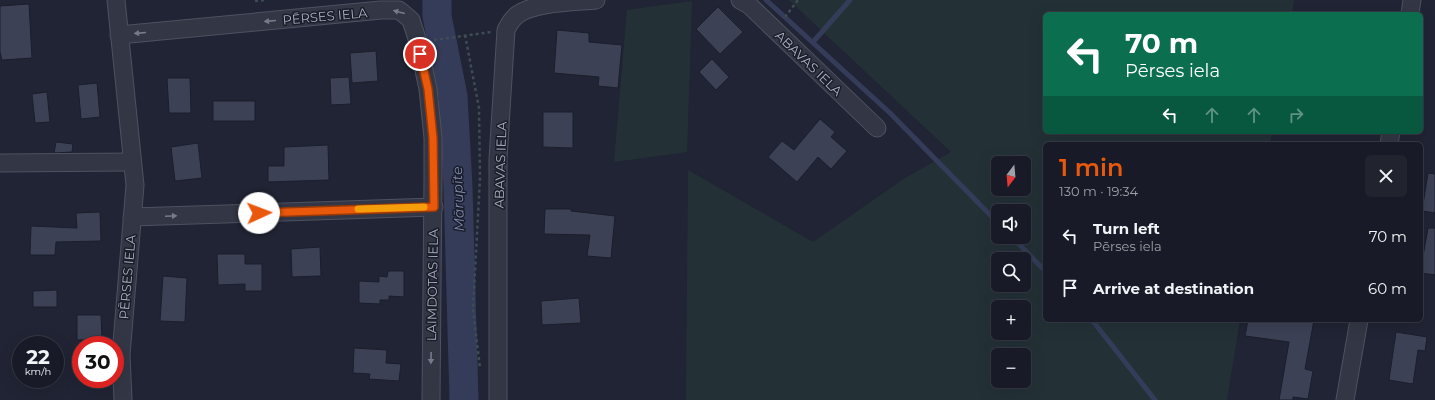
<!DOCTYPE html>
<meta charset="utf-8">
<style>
body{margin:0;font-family:Montserrat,sans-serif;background:#21242f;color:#f1f3f6;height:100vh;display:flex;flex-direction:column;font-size:15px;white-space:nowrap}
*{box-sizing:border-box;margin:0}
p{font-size:13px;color:#9fa1a7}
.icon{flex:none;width:22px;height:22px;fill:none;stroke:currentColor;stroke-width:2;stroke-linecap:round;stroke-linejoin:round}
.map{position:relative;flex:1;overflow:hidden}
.details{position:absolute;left:1043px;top:142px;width:380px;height:180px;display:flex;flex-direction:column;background:#181b27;border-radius:6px;box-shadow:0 4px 16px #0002,0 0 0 1px #363944}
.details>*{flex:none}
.hud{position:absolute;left:1043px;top:12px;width:380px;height:122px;border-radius:6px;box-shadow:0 4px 16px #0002,0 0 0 1px #363944;background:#0b6e4f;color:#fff;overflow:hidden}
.needle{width:26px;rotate:196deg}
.tools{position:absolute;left:991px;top:156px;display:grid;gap:8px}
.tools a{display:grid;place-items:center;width:40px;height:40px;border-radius:6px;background:#181b27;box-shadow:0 4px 16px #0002,0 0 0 1px #363944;font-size:20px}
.speed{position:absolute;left:12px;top:336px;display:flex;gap:8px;font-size:20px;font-weight:700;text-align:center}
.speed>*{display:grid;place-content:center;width:52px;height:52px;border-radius:50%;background:#181b27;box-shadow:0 4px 16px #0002,0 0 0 1px #363944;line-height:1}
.speed small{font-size:10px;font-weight:400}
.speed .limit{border:6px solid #d22;background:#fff;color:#111}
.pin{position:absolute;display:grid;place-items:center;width:34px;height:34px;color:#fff;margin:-17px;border:2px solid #fff;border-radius:50%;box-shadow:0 1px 4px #0007}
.me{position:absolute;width:44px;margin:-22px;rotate:88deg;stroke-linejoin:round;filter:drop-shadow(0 0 3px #0008)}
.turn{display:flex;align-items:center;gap:14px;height:84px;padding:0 16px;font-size:18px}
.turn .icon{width:52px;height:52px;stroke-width:2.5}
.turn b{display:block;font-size:28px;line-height:34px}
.lanes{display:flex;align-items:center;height:38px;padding:0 16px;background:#0003;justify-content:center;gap:20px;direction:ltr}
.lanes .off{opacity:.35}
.round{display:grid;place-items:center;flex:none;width:42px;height:42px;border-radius:6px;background:#21242f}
.overview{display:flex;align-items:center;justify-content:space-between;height:68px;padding:0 16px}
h1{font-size:24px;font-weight:600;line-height:30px;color:#ea580c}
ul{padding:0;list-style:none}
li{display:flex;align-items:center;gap:12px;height:52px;padding:0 16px}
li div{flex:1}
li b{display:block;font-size:15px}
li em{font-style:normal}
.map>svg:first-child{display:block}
.green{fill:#233136;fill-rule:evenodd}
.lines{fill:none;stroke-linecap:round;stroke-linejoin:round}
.stream{stroke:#343c5a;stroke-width:5}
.river{stroke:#343c5a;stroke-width:29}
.building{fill:#3c4155;stroke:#1b1e2b}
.minor-casing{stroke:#4e5160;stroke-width:19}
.path{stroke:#3f4c53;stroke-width:2.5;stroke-dasharray:3 3;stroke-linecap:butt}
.minor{stroke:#333745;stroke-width:17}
.oneway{fill:#767a8a}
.route-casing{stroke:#983908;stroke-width:10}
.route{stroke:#ea580c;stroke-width:7}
.slow{stroke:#f59e0b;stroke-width:7}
.labels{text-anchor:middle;stroke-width:3;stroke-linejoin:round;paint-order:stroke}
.street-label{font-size:13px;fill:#adb0c2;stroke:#191c29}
.water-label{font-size:14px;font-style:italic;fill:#7e88ad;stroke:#191c29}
</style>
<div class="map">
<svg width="1435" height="400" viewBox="0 0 1435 400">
<rect width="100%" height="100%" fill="#202434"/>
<!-- green -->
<g class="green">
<path d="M 789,0 L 1294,0 L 1292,14 L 1045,14 L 1045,132 L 1272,132 L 1270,144 L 1045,144 L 1045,320 L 1240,320 L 1227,400 L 686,400 L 688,170 L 813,242 L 905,178 L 951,152 ZM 998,163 L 1024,163 L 1024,189 L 998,189 ZM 998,211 L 1024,211 L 1024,237 L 998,237 ZM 998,259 L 1024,259 L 1024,285 L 998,285 ZM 998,307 L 1024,307 L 1024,333 L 998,333 ZM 998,355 L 1024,355 L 1024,381 L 998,381 Z"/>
<path d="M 692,1 L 687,152 L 614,162 L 627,10 Z"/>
</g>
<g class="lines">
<!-- stream -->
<g class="stream">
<path d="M 766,0 L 890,113 L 998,223"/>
<path d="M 813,42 L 850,0"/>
<path d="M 1012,237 L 1045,271"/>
<path d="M 1092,320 L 1155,400"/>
</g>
<!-- river -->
<path class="river" d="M 437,0 L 437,16 L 453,96 L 458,187 L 464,400"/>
</g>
<!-- building -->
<g class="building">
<path d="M 29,4 L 32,58 L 2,60 L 0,52 L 0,6 Z"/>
<path d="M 718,7 L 743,32 L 720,54 L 696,29 Z"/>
<path d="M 557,30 L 589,33 L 589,42 L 622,45 L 618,88 L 598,86 L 599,77 L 554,73 Z"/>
<path d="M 376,51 L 378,81 L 352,83 L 350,53 Z"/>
<path d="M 712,59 L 729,77 L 716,90 L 699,72 Z"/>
<path d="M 349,77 L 351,104 L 331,105 L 330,78 Z"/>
<path d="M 167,78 L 190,78 L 191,113 L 169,113 Z"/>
<path d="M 97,83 L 100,117 L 81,119 L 78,85 Z"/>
<path d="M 47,92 L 50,122 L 35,123 L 32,94 Z"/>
<rect x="213" y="101" width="42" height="20"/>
<path d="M 543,112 L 573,112 L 573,148 L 543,147 Z"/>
<path d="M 820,119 L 835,132 L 831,137 L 847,151 L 831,169 L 818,157 L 797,182 L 768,157 L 782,141 L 794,150 Z"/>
<path d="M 56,142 L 73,144 L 72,152 L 54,153 Z"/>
<path d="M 198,143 L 202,178 L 175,181 L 171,147 Z"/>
<path d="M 328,145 L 329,180 L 268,182 L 268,166 L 284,166 L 284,147 Z"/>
<path d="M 1428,173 L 1435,174 L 1435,213 L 1422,211 Z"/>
<path d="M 545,209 L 571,209 L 571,211 L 615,216 L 611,258 L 587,256 L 590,235 L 544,234 Z"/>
<path d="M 100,212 L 101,241 L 56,242 L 55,255 L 30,255 L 31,226 L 77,228 L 76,213 Z"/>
<path d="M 1428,228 L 1435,228 L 1435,275 L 1421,273 L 1421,256 L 1423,256 Z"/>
<path d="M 320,247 L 321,276 L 292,277 L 291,249 Z"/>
<path d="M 217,254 L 245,254 L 245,264 L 262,264 L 262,291 L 245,291 L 245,284 L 218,285 Z"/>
<path d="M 388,271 L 404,271 L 404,297 L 389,296 L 389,300 L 380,300 L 380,304 L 359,303 L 359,281 L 379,282 L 379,276 L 387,277 Z"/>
<path d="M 163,276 L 187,278 L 185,322 L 160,321 Z"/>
<path d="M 57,290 L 57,307 L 33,307 L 33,291 Z"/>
<path d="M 579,298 L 581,323 L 542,325 L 541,301 Z"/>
<path d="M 77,315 L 101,315 L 102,339 L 77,340 Z"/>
<path d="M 1248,320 L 1314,320 L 1305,369 L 1313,371 L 1308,399 L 1293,397 L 1293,400 L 1279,400 L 1289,342 L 1245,336 Z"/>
<path d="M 1396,332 L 1427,337 L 1425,351 L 1418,350 L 1413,384 L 1389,380 Z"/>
<path d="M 354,348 L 387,350 L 386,363 L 401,364 L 399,381 L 369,379 L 370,374 L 353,373 Z"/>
</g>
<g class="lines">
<!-- minor casing -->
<g class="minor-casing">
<g id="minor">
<path d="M 116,0 L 135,185 L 121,355 L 123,400"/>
<path d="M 740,0 L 749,5 L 877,128"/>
<path d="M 1410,14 L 1412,0"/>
<path d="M 119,35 L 381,10 L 399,10 L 411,20 L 418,42 L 428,89 L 433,138 L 433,177 L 431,400"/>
<path d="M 1389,144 L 1391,132"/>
<path d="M 0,163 L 132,162"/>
<path d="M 132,217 L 434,207"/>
<path d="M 498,400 L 498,159 L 506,30 C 509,24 512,19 517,15 C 534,2 575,2 596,0"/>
<path d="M 1345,400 L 1359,320"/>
</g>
</g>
<!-- path -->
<g class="path">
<path d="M 255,1 L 265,0"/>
<path d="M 785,17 L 798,0"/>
<path d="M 465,35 L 479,108 L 480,178 L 473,310 L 480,368"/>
<path d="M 434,40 L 491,32"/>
</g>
<!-- minor -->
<use href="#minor" class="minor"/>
</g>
<!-- one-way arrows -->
<defs><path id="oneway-solid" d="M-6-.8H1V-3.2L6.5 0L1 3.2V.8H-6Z"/></defs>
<g class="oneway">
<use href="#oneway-solid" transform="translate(399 12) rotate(-165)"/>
<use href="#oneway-solid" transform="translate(270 21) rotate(175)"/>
<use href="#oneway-solid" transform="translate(140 33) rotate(175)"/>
<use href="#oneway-solid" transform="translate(171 216) rotate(-2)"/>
<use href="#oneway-solid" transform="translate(431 358) rotate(91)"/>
</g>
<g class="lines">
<!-- route casing -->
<g class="route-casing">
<path id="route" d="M 259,213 L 434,207 L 433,138 L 428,89 L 420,54"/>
</g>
<!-- route -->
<use href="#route" class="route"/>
<!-- slow -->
<path class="slow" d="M 358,209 L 424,207"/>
</g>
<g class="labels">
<!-- street labels -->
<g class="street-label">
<text transform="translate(325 16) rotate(-5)" y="5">PĒRSES IELA</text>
<text transform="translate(809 63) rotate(44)" y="5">ABAVAS IELA</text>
<text transform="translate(500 165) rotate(-88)" y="5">ABAVAS IELA</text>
<text transform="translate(127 277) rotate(-85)" y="5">PĒRSES IELA</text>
<text transform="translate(432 285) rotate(-89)" y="5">LAIMDOTAS IELA</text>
</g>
<!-- water labels -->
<g class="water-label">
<text transform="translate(458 199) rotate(-92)" y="5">Mārupīte</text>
</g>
</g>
</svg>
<div class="tools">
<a><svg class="needle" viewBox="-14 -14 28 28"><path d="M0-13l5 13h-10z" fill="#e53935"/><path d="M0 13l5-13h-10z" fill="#9fa1a7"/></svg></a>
<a><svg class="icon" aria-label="sound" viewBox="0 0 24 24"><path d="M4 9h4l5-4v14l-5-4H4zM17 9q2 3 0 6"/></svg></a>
<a><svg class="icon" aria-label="search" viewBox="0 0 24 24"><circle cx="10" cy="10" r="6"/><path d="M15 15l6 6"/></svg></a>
<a>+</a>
<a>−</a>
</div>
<div class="speed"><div>22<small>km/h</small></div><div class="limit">30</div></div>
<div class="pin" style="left:420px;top:54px;background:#d93025"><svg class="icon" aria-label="arrive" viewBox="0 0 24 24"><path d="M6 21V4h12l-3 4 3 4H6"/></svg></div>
<svg class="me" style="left:259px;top:213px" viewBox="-20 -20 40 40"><circle r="19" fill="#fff"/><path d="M0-13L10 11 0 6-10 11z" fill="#ea580c"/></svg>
<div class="hud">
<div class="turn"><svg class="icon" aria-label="left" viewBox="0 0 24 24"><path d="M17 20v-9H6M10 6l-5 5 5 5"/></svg><div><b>70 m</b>Pērses iela</div></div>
<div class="lanes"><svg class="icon" aria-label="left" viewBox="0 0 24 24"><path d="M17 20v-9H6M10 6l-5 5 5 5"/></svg><svg class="icon off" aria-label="ahead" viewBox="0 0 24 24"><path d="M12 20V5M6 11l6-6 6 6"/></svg><svg class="icon off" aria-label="ahead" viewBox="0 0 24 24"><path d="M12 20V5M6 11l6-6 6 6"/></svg><svg class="icon off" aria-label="right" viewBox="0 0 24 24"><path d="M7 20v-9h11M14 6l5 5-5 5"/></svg></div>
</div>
<section class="details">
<div class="overview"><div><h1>1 min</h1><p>130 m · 19:34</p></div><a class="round"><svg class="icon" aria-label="close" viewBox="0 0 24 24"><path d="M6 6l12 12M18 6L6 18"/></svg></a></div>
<ul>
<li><svg class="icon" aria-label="left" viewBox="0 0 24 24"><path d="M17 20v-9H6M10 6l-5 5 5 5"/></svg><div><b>Turn left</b><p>Pērses iela</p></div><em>70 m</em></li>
<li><svg class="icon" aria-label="arrive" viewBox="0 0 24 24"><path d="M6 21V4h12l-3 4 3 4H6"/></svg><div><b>Arrive at destination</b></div><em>60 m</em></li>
</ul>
</section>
</div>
